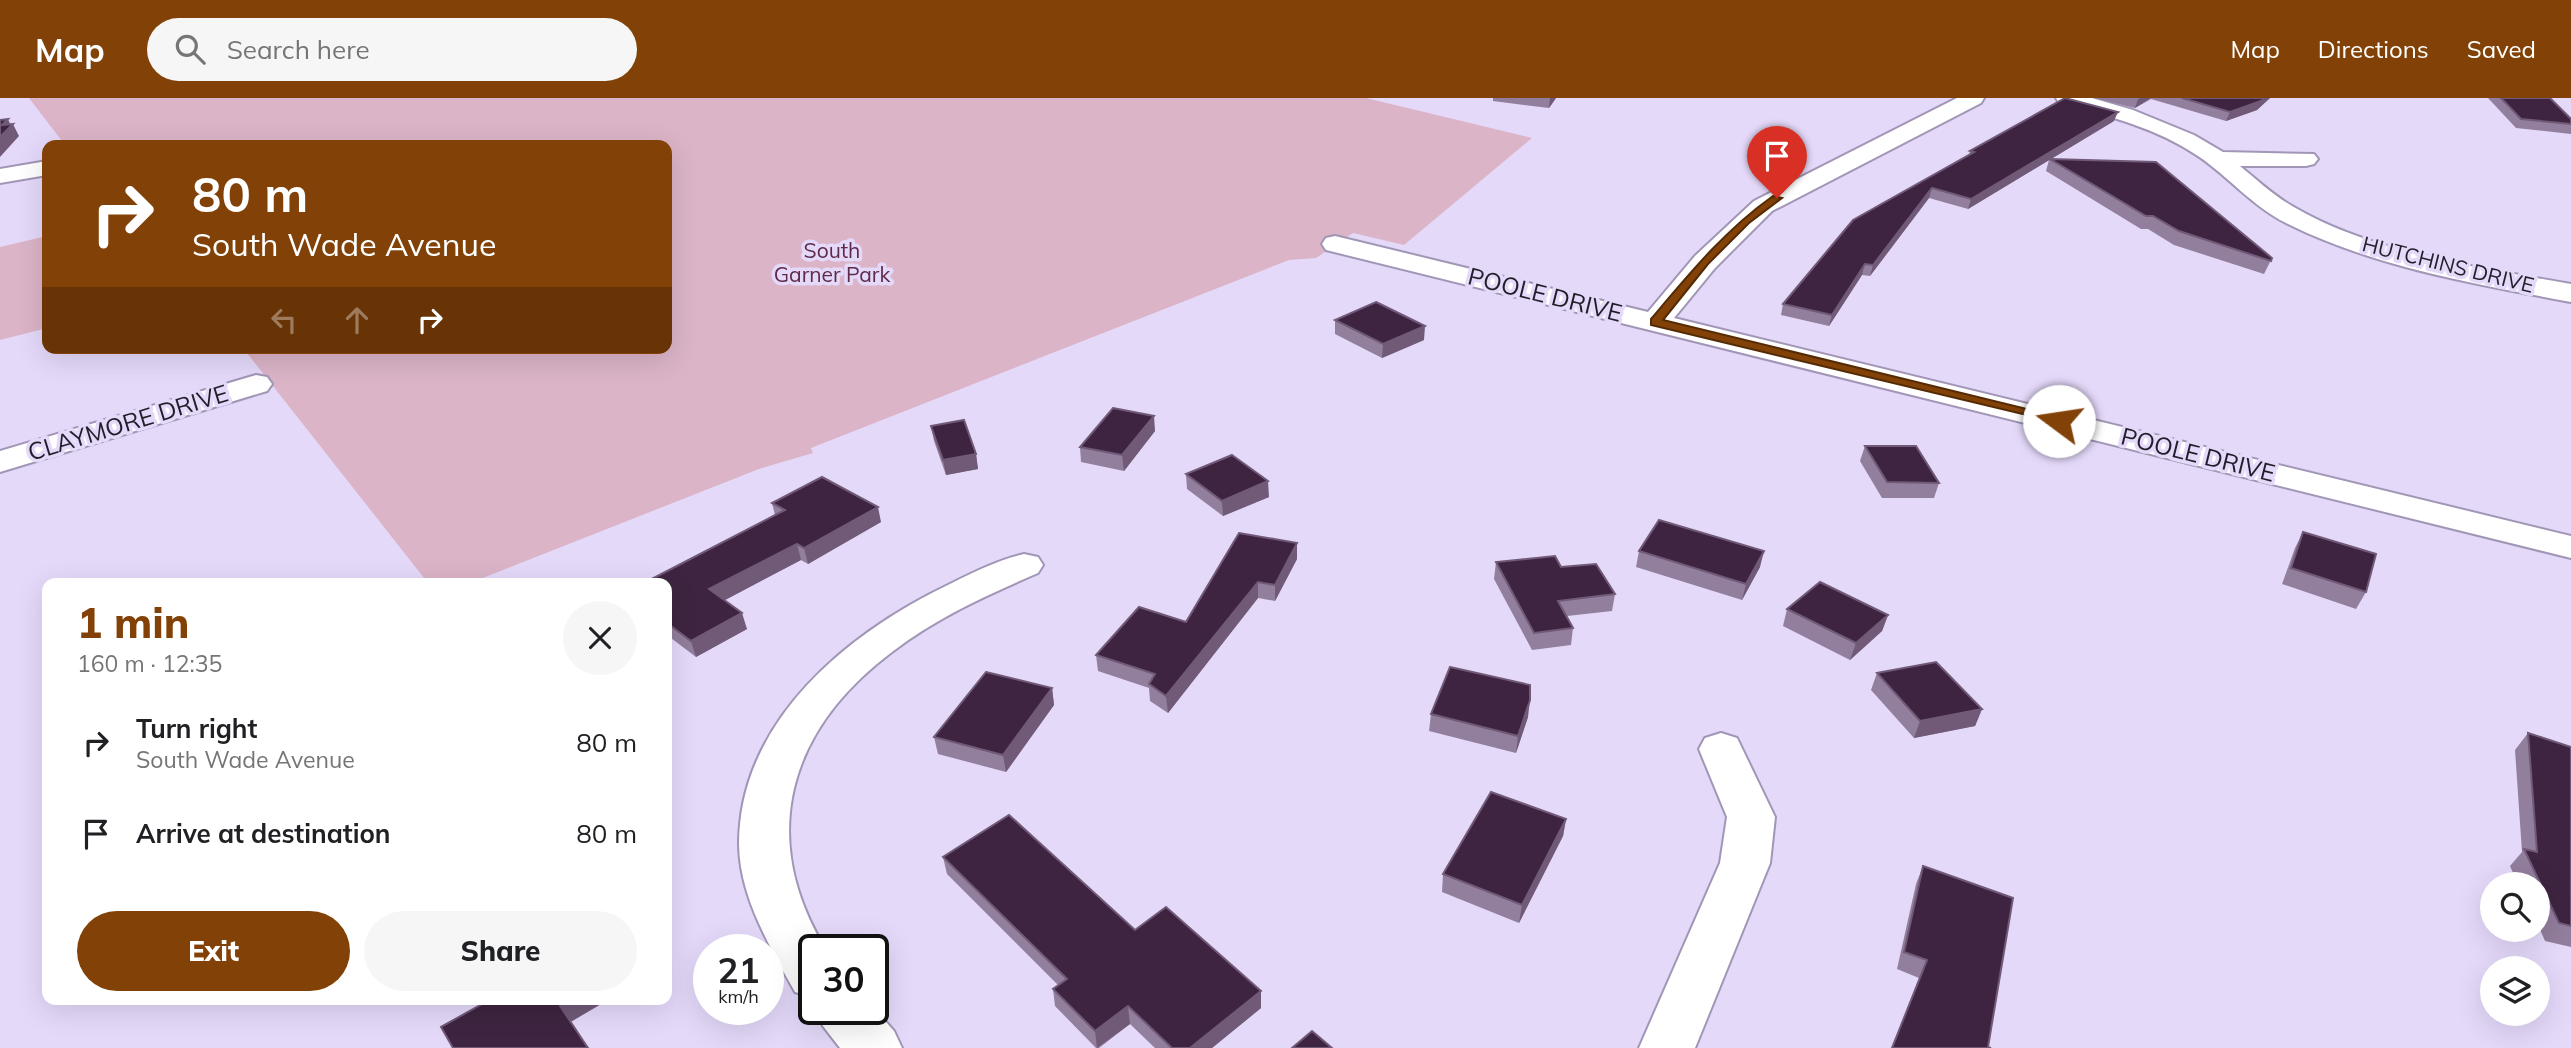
<!DOCTYPE html>
<meta charset="utf-8">
<style>
body{margin:0;font-family:Mulish,sans-serif;background:#f6f6f6;color:#202124;height:100vh;display:flex;flex-direction:column;font-size:26px;white-space:nowrap}
*{box-sizing:border-box;margin:0}
p{font-size:23px;color:#757577}
.icon{flex:none;width:38px;height:38px;fill:none;stroke:currentColor;stroke-width:2;stroke-linecap:round;stroke-linejoin:round}
.map{position:relative;flex:1;overflow:hidden}
.details{position:absolute;left:42px;top:480px;width:630px;height:427px;display:flex;flex-direction:column;background:#fff;border-radius:14px;box-shadow:0 7px 28px #0002}
.details>*{flex:none}
.guide{position:absolute;left:42px;top:42px;width:630px;height:214px;border-radius:14px;box-shadow:0 7px 28px #0002;background:#824207;color:#fff;overflow:hidden}
.tools{position:absolute;left:2480px;top:774px;display:grid;gap:14px}
.tools a{display:grid;place-items:center;width:70px;height:70px;border-radius:50%;background:#fff;box-shadow:0 7px 28px #0002;font-size:35px}
.speed{position:absolute;left:693px;top:836px;display:flex;gap:14px;font-size:35px;font-weight:700;text-align:center}
.speed>*{display:grid;place-content:center;width:91px;height:91px;border-radius:50%;background:#fff;box-shadow:0 7px 28px #0002;line-height:1}
.speed small{font-size:18px;font-weight:400}
.speed .limit{border:4px solid #111;border-radius:10px;background:#fff;color:#111}
.pin{position:absolute;display:grid;place-items:center;width:60px;height:60px;color:#fff;margin:-72px -30px;border-radius:50% 50% 50% 0;rotate:-45deg;box-shadow:0 0 7px #0007}
.pin .icon{rotate:45deg}
.me{position:absolute;width:77px;margin:-38px;rotate:284deg;stroke-linejoin:round;filter:drop-shadow(0 0 5px #0008)}
.turn{display:flex;align-items:center;gap:24px;height:147px;padding:0 35px;font-size:32px}
.turn .icon{width:91px;height:91px;stroke-width:2.5}
.turn b{display:block;font-size:49px;line-height:60px}
.lanes{display:flex;align-items:center;height:66px;padding:0 35px;background:#0003;justify-content:center;gap:35px;direction:ltr}
.lanes .off{opacity:.35}
.round{display:grid;place-items:center;flex:none;width:74px;height:74px;border-radius:37px;background:#f6f6f6}
.overview{display:flex;align-items:center;justify-content:space-between;height:119px;padding:0 35px}
h1{font-size:42px;font-weight:800;line-height:52px;color:#824207}
.button{display:flex;gap:14px;margin-top:auto;padding:14px 35px}
.button a{flex:1;height:80px;border-radius:42px;background:#824207;color:#fff;font-size:28px;font-weight:800;line-height:80px;text-align:center}
.button a+a{background:#f6f6f6;color:#202124}
ul{padding:0;list-style:none}
li{display:flex;align-items:center;gap:21px;height:91px;padding:0 35px}
li div{flex:1}
li b{display:block;font-size:26px}
li em{font-style:normal}
header{display:flex;align-items:center;gap:42px;box-sizing:border-box;height:98px;padding:0 35px;background:#824207;color:#fff}
header strong{font-size:33px}
nav{display:flex;gap:38px;margin-inline-start:auto;font-size:24px}
.search{width:490px;height:63px;background:#f6f6f6;display:flex;align-items:center;gap:18px;box-sizing:border-box;padding:0 24px;border-radius:38px;color:#757577;font-size:26px}
.map>svg:first-child{display:block}
.green{fill:#dbb4c7}
.lines{fill:none;stroke-linecap:round;stroke-linejoin:round}
.street-casing{stroke:#a196b5;stroke-width:4}
.street{fill:#fff;fill-rule:evenodd}
.wall{fill:#927e9d}
.shaded-wall{fill:#705a78}
.building{fill:#3e2440;stroke:#705a78;stroke-width:2}
.route{fill:#824207;stroke:#542b05;stroke-width:2}
.labels{text-anchor:middle;stroke-width:7;stroke-linejoin:round;paint-order:stroke}
.far-park-label{font-size:21px;fill:#5f2948;stroke:#e5d9fa}
.far-street-label{font-size:21px;fill:#211d29;stroke:#e5d9fa}
.street-label{font-size:24px;fill:#211d29;stroke:#e5d9fa}
</style>
<header>
<strong>Map</strong>
<div class="search"><svg class="icon" aria-label="search" viewBox="0 0 24 24"><circle cx="10" cy="10" r="6"/><path d="M15 15l6 6"/></svg>Search here</div>
<nav><a>Map</a><a>Directions</a><a>Saved</a></nav>
</header>
<div class="map">
<svg width="2571" height="950" viewBox="0 0 2571 950">
<rect width="100%" height="100%" fill="#e5d9fa"/>
<!-- green -->
<g class="green">
<path d="M 29,0 L 1366,0 L 1532,40 L 1404,147 L 1353,135 L 1316,160 L 1289,162 L 811,350 L 813,355 L 759,371 L 470,485 L 428,485 L 243,250 L 667,250 L 667,47 L 65,47 Z"/>
<path d="M 47,138 L 47,230 L 0,242 L 0,149 Z"/>
</g>
<g class="lines">
<!-- street casing -->
<g class="street-casing">
<g id="street">
<path d="M 1957,0 L 1984,0 L 1981,5 L 1772,113 L 1715,170 L 1674,220 L 2571,438 L 2571,460 L 1326,152 L 1322,146 L 1326,140 L 1335,138 L 1648,214 L 1695,158 L 1754,103 Z"/>
<path d="M 2056,0 L 2092,0 L 2133,12 L 2194,37 L 2223,54 L 2314,56 L 2318,61 L 2314,66 L 2306,68 L 2240,68 C 2257,82 2273,97 2292,108 C 2371,155 2481,170 2571,186 L 2571,204 C 2475,186 2374,169 2286,125 C 2252,108 2228,78 2198,58 C 2157,30 2106,17 2059,5 Z"/>
<path d="M 47,63 L 47,77 L 0,85 L 0,71 Z"/>
<path d="M 256,277 L 267,279 L 272,286 L 267,293 L 0,374 L 0,353 Z"/>
<path d="M 1024,456 L 1038,459 L 1043,467 L 1038,475 C 987,497 936,520 892,554 C 788,632 757,739 826,852 L 814,852 L 814,900 L 795,894 C 770,849 739,798 739,745 C 740,622 849,534 950,486 C 974,474 998,462 1024,456 Z"/>
<path d="M 1721,635 L 1737,640 L 1775,719 L 1770,765 L 1695,950 L 1639,950 L 1720,765 L 1727,719 L 1699,651 L 1705,640 Z"/>
<path d="M 873,909 L 894,933 L 902,950 L 840,950 L 823,928 L 815,912 Z"/>
</g>
</g>
<!-- street -->
<use href="#street" class="street"/>
</g>
<!-- wall -->
<g class="wall">
<path d="M 1493,0 L 1556,0 L 1549,10 L 1493,3 Z"/>
<path d="M 2094,0 L 2270,0 L 2257,12 L 2226,23 L 2151,1 L 2135,10 Z"/>
<path d="M 2488,0 L 2550,0 L 2571,21 L 2571,36 L 2516,30 Z"/>
<path d="M 2114,23 L 2051,61 L 2272,160 L 2264,176 L 2174,147 L 2148,131 L 2141,131 L 2046,73 L 2049,62 L 1968,111 L 1929,100 L 1870,178 L 1862,177 L 1829,228 L 1781,217 L 1783,206 L 1969,57 L 1970,53 Z"/>
<path d="M 1335,222 L 1424,242 L 1382,260 L 1335,236 Z"/>
<path d="M 931,328 L 976,356 L 978,371 L 946,377 L 934,343 Z"/>
<path d="M 1155,333 L 1124,373 L 1081,364 L 1080,349 Z"/>
<path d="M 1865,348 L 1939,385 L 1934,400 L 1882,400 L 1860,363 Z"/>
<path d="M 1186,376 L 1269,399 L 1223,418 L 1187,391 Z"/>
<path d="M 772,405 L 881,424 L 808,466 L 801,462 L 724,502 L 747,531 L 696,559 L 667,537 L 667,485 L 775,417 Z"/>
<path d="M 2303,434 L 2366,494 L 2356,511 L 2282,486 L 2295,450 Z"/>
<path d="M 1639,453 L 1760,469 L 1742,502 L 1636,469 Z"/>
<path d="M 1297,461 L 1275,503 L 1258,500 L 1168,615 L 1150,603 L 1149,590 L 1098,573 L 1096,557 L 1186,524 Z"/>
<path d="M 1496,464 L 1561,469 L 1615,496 L 1612,513 L 1567,518 L 1573,530 L 1571,547 L 1532,552 L 1494,481 Z"/>
<path d="M 1787,511 L 1888,517 L 1882,533 L 1850,562 L 1783,528 Z"/>
<path d="M 1877,575 L 1982,611 L 1975,628 L 1914,640 L 1871,592 Z"/>
<path d="M 1052,590 L 1054,607 L 1006,674 L 938,656 L 934,639 Z"/>
<path d="M 1431,616 L 1528,619 L 1516,655 L 1429,633 Z"/>
<path d="M 2528,635 L 2571,649 L 2571,849 L 2545,843 L 2538,827 L 2538,786 L 2518,786 L 2510,768 L 2522,754 L 2515,652 Z"/>
<path d="M 1566,721 L 1563,738 L 1519,825 L 1442,794 L 1443,776 Z"/>
<path d="M 943,759 L 1135,832 L 1261,893 L 1261,910 L 1212,950 L 1155,950 L 1130,926 L 1099,950 L 1096,950 L 1055,908 L 1053,891 L 1058,887 L 947,776 Z"/>
<path d="M 1923,768 L 1988,949 L 1991,950 L 1892,950 L 1919,880 L 1897,871 L 1916,786 Z"/>
</g>
<!-- shaded-wall -->
<g class="shaded-wall">
<path d="M 1550,0 L 1556,0 L 1549,10 Z"/>
<path d="M 2141,0 L 2151,0 L 2135,10 L 2138,1 Z"/>
<path d="M 2264,0 L 2270,0 L 2257,12 L 2226,23 L 2230,14 Z"/>
<path d="M 2118,14 L 2114,23 L 1968,111 L 1971,101 Z"/>
<path d="M 8,21 L 11,28 L 13,26 L 19,38 L 0,59 L 0,39 L 2,27 Z"/>
<path d="M 1932,90 L 1929,100 L 1870,178 L 1873,167 Z"/>
<path d="M 1865,166 L 1862,177 L 1829,228 L 1832,217 Z"/>
<path d="M 1425,228 L 1424,242 L 1382,260 L 1383,246 Z"/>
<path d="M 1154,318 L 1155,333 L 1124,373 L 1122,357 Z"/>
<path d="M 976,356 L 978,371 L 946,377 L 943,362 Z"/>
<path d="M 1268,383 L 1269,399 L 1223,418 L 1222,403 Z"/>
<path d="M 878,409 L 881,424 L 808,466 L 804,450 Z"/>
<path d="M 1297,445 L 1297,461 L 1275,503 L 1275,487 Z"/>
<path d="M 797,446 L 801,462 L 714,508 L 709,491 Z"/>
<path d="M 1764,453 L 1760,469 L 1742,502 L 1746,486 Z"/>
<path d="M 1258,484 L 1258,500 L 1168,615 L 1166,598 Z"/>
<path d="M 742,515 L 747,531 L 696,559 L 691,543 Z"/>
<path d="M 1888,517 L 1882,533 L 1850,562 L 1856,545 Z"/>
<path d="M 1052,590 L 1054,607 L 1006,674 L 1003,657 Z"/>
<path d="M 1530,602 L 1528,619 L 1516,655 L 1518,638 Z"/>
<path d="M 1982,611 L 1975,628 L 1914,640 L 1920,623 Z"/>
<path d="M 1566,721 L 1563,738 L 1519,825 L 1522,807 Z"/>
<path d="M 1261,893 L 1261,910 L 1212,950 L 1190,950 Z"/>
<path d="M 571,901 L 608,901 L 608,902 L 569,925 L 560,908 Z"/>
<path d="M 1128,908 L 1130,926 L 1097,950 L 1095,933 Z"/>
</g>
<!-- building -->
<g class="building">
<path d="M 2065,0 L 2118,14 L 1971,101 L 1932,90 L 1873,167 L 1865,166 L 1832,217 L 1783,206 L 1853,122 L 1974,54 L 1970,53 Z"/>
<path d="M 2182,0 L 2264,0 L 2261,3 L 2230,14 Z"/>
<path d="M 2501,0 L 2550,0 L 2571,21 L 2571,26 L 2521,21 Z"/>
<path d="M 8,21 L 2,27 L 13,26 L 0,39 L 0,22 Z"/>
<path d="M 2050,61 L 2156,64 L 2272,160 L 2271,163 L 2179,133 L 2153,118 L 2146,118 Z"/>
<path d="M 1376,204 L 1425,228 L 1383,246 L 1335,222 Z"/>
<path d="M 1113,310 L 1154,318 L 1122,357 L 1080,349 Z"/>
<path d="M 964,322 L 976,356 L 943,362 L 931,328 Z"/>
<path d="M 1865,348 L 1916,348 L 1939,385 L 1887,384 Z"/>
<path d="M 1232,357 L 1268,383 L 1222,403 L 1186,376 Z"/>
<path d="M 822,379 L 878,409 L 804,450 L 797,446 L 709,491 L 742,515 L 691,543 L 667,525 L 667,485 L 644,485 L 785,412 L 772,405 Z"/>
<path d="M 1659,422 L 1764,453 L 1746,486 L 1639,453 Z"/>
<path d="M 2303,434 L 2376,456 L 2366,494 L 2291,470 Z"/>
<path d="M 1239,435 L 1297,445 L 1275,487 L 1258,484 L 1166,598 L 1149,586 L 1155,576 L 1096,557 L 1139,509 L 1186,524 Z"/>
<path d="M 1555,458 L 1561,469 L 1596,466 L 1615,496 L 1558,503 L 1573,530 L 1534,535 L 1496,464 Z"/>
<path d="M 1820,484 L 1888,517 L 1856,545 L 1787,511 Z"/>
<path d="M 1936,564 L 1982,611 L 1920,623 L 1877,575 Z"/>
<path d="M 1450,569 L 1530,587 L 1530,602 L 1518,638 L 1431,616 Z"/>
<path d="M 986,574 L 1052,590 L 1003,657 L 934,639 Z"/>
<path d="M 2528,635 L 2571,649 L 2571,828 L 2559,825 L 2524,751 L 2537,754 Z"/>
<path d="M 1491,694 L 1566,721 L 1522,807 L 1443,776 Z"/>
<path d="M 1009,717 L 1135,832 L 1166,809 L 1261,893 L 1190,950 L 1172,950 L 1128,908 L 1095,933 L 1053,891 L 1067,881 L 943,759 Z"/>
<path d="M 1923,768 L 2013,800 L 1988,949 L 1991,950 L 1892,950 L 1927,862 L 1904,854 Z"/>
<path d="M 491,901 L 571,901 L 560,908 L 588,950 L 453,950 L 441,929 Z"/>
<path d="M 1312,933 L 1332,950 L 1292,950 Z"/>
</g>
<!-- route -->
<path class="route" d="M 1773,98 L 1782,100 L 1749,125 L 1708,166 L 1663,222 L 2064,320 L 2064,326 L 1651,227 L 1651,221 C 1689,176 1725,132 1773,98 Z"/>
<g class="labels">
<!-- far-park labels -->
<g class="far-park-label">
<text x="832" y="160">South<tspan x="832" dy="24">Garner Park</tspan></text>
</g>
<!-- far-street labels -->
<g class="far-street-label">
<text transform="translate(2448 167) rotate(14)" y="7">HUTCHINS DRIVE</text>
</g>
<!-- street labels -->
<g class="street-label">
<text transform="translate(1545 197) rotate(14)" y="8">POOLE DRIVE</text>
<text transform="translate(128 325) rotate(-17)" y="8">CLAYMORE DRIVE</text>
<text transform="translate(2198 357) rotate(14)" y="8">POOLE DRIVE</text>
</g>
</g>
</svg>
<div class="tools">
<a><svg class="icon" aria-label="search" viewBox="0 0 24 24"><circle cx="10" cy="10" r="6"/><path d="M15 15l6 6"/></svg></a>
<a><svg class="icon" aria-label="layers" viewBox="0 0 24 24"><path d="M12 4l9 5-9 5-9-5zM3 14l9 5 9-5"/></svg></a>
</div>
<div class="speed"><div>21<small>km/h</small></div><div class="limit">30</div></div>
<div class="pin" style="left:1777px;top:100px;background:#d93025"><svg class="icon" aria-label="arrive" viewBox="0 0 24 24"><path d="M6 21V4h12l-3 4 3 4H6"/></svg></div>
<svg class="me" style="left:2059px;top:323px" viewBox="-20 -20 40 40"><circle r="19" fill="#fff"/><path d="M0-13L10 11 0 6-10 11z" fill="#824207"/></svg>
<div class="guide">
<div class="turn"><svg class="icon" aria-label="right" viewBox="0 0 24 24"><path d="M7 20v-9h11M14 6l5 5-5 5"/></svg><div><b>80 m</b>South Wade Avenue</div></div>
<div class="lanes"><svg class="icon off" aria-label="left" viewBox="0 0 24 24"><path d="M17 20v-9H6M10 6l-5 5 5 5"/></svg><svg class="icon off" aria-label="ahead" viewBox="0 0 24 24"><path d="M12 20V5M6 11l6-6 6 6"/></svg><svg class="icon" aria-label="right" viewBox="0 0 24 24"><path d="M7 20v-9h11M14 6l5 5-5 5"/></svg></div>
</div>
<section class="details">
<div class="overview"><div><h1>1 min</h1><p>160 m · 12:35</p></div><a class="round"><svg class="icon" aria-label="close" viewBox="0 0 24 24"><path d="M6 6l12 12M18 6L6 18"/></svg></a></div>
<ul>
<li><svg class="icon" aria-label="right" viewBox="0 0 24 24"><path d="M7 20v-9h11M14 6l5 5-5 5"/></svg><div><b>Turn right</b><p>South Wade Avenue</p></div><em>80 m</em></li>
<li><svg class="icon" aria-label="arrive" viewBox="0 0 24 24"><path d="M6 21V4h12l-3 4 3 4H6"/></svg><div><b>Arrive at destination</b></div><em>80 m</em></li>
</ul>
<div class="button"><a>Exit</a><a>Share</a></div>
</section>
</div>
